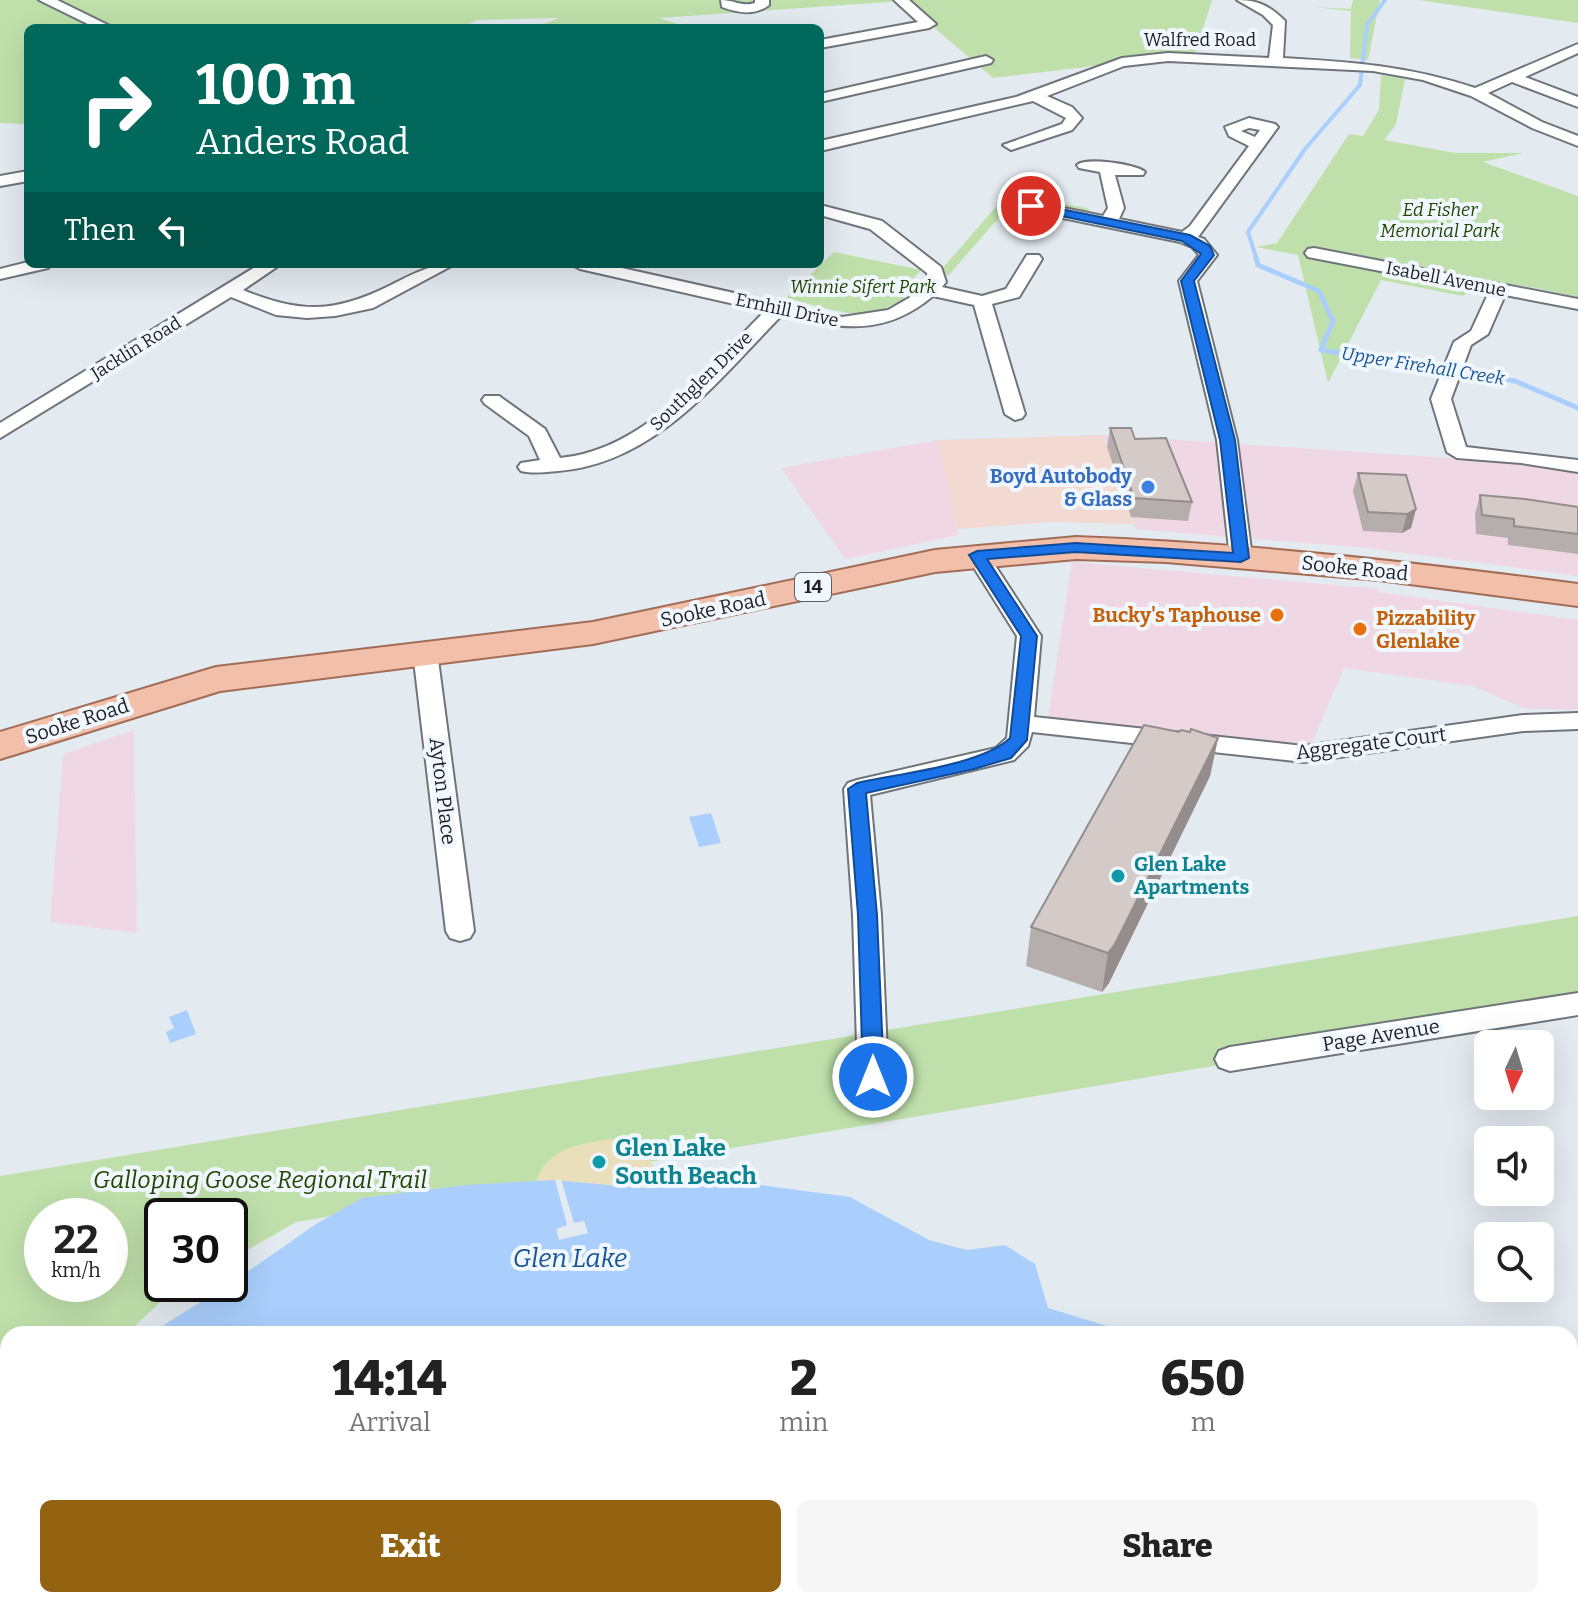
<!DOCTYPE html>
<style>
body{margin:0;font-family:Bitter,serif;background:#f6f6f6;color:#222;height:100vh;display:flex;flex-direction:column;font-size:30px;white-space:nowrap}
*{box-sizing:border-box;margin:0}
p{font-size:26px;color:#767676}
.icon{flex:none;width:44px;height:44px;fill:none;stroke:currentColor;stroke-width:2;stroke-linecap:round;stroke-linejoin:round}
.map{position:relative;flex:1;overflow:hidden}
.sheet{position:absolute;left:0px;top:1326px;width:1578px;height:282px;display:flex;flex-direction:column;background:#fff;border-radius:24px 24px 0 0;box-shadow:0 8px 32px #0002}
.sheet>*{flex:none}
.hud{position:absolute;left:24px;top:24px;width:800px;height:244px;border-radius:12px;box-shadow:0 8px 32px #0002;background:#00695c;color:#fff;overflow:hidden}
.needle{width:52px;rotate:184deg}
.buttons{position:absolute;left:1474px;top:1030px;display:grid;gap:16px}
.buttons a{display:grid;place-items:center;width:80px;height:80px;border-radius:12px;background:#fff;box-shadow:0 8px 32px #0002;font-size:40px}
.speed{position:absolute;left:24px;top:1198px;display:flex;gap:16px;font-size:40px;font-weight:700;text-align:center}
.speed>*{display:grid;place-content:center;width:104px;height:104px;border-radius:50%;background:#fff;box-shadow:0 8px 32px #0002;line-height:1}
.speed small{font-size:20px;font-weight:400}
.speed .limit{border:4px solid #111;border-radius:12px;background:#fff;color:#111}
.pin{position:absolute;display:grid;place-items:center;width:68px;height:68px;color:#fff;margin:-34px;border:4px solid #fff;border-radius:50%;box-shadow:0 2px 8px #0007}
.me{position:absolute;width:88px;margin:-44px;rotate:0deg;stroke-linejoin:round;filter:drop-shadow(0 0 6px #0008)}
.turn{display:flex;align-items:center;gap:28px;height:168px;padding:0 40px;font-size:36px}
.turn .icon{width:104px;height:104px;stroke-width:2.5}
.turn b{display:block;font-size:56px;line-height:68px}
.then{display:flex;align-items:center;height:76px;padding:0 40px;background:#0003;gap:16px;font-size:30px}
.eta{display:flex;justify-content:space-evenly;align-items:center;height:136px;text-align:center}
.eta b{font-size:48px;font-weight:800;line-height:56px}
.action{display:flex;gap:16px;margin-top:auto;padding:16px 40px}
.action a{flex:1;height:92px;border-radius:12px;background:#936311;color:#fff;font-size:32px;font-weight:800;line-height:92px;text-align:center}
.action a+a{background:#f6f6f6;color:#222}
.map>svg:first-child{display:block}
.commercial{fill:#efd8e3}
.industrial{fill:#f2d9d1}
.green{fill:#bfe0ab;fill-rule:evenodd}
.sand{fill:#e9dfba}
.water{fill:#abcffd}
.pier{fill:#e3eaf0}
.lines{fill:none;stroke-linecap:round;stroke-linejoin:round}
.stream-far1{stroke:#abcffd;stroke-width:4}
.stream{stroke:#abcffd;stroke-width:5}
.street-casing{stroke:#6f757b;stroke-width:4}
.primary-casing{stroke:#a26c56;stroke-width:4}
.street{fill:#fff;fill-rule:evenodd}
.primary{fill:#f2bfaa;fill-rule:evenodd}
.wall{fill:#b6aeac}
.shaded-wall{fill:#948d8c}
.building{fill:#d4cac8;stroke:#948d8c;stroke-width:2}
.route{fill:#1a73e8;stroke:#114b97;stroke-width:2}
.shop-dot{fill:#3f7fe0;stroke:#f0f7fe;stroke-width:3}
.food-dot{fill:#e8710a;stroke:#f0f7fe;stroke-width:3}
.culture-dot{fill:#0f9aa8;stroke:#f0f7fe;stroke-width:3}
.labels{text-anchor:middle;stroke-width:8;stroke-linejoin:round;paint-order:stroke}
.far-street-label{font-size:18px;fill:#1e2123;stroke:#f0f7fe}
.far-park-label{font-size:18px;font-style:italic;fill:#244603;stroke:#f0f7fe}
.far-water-label{font-size:18px;font-style:italic;fill:#175395;stroke:#f0f7fe}
.shield{fill:#f0f7fe;stroke:#5d6165;stroke-width:2}
.shield-label{font-size:18px;font-weight:bold;fill:#1e2123}
.shop-label{font-size:20px;font-weight:bold;fill:#366cbe;stroke:#f0f7fe;text-anchor:end}
.street-label{font-size:20px;fill:#1e2123;stroke:#f0f7fe}
.food-label{font-size:20px;font-weight:bold;fill:#c56008;stroke:#f0f7fe;text-anchor:end}
.culture-label{font-size:20px;font-weight:bold;fill:#0d838f;stroke:#f0f7fe;text-anchor:start}
.near-culture-label{font-size:24px;font-weight:bold;fill:#0d838f;stroke:#f0f7fe;text-anchor:start}
.near-park-label{font-size:24px;font-style:italic;fill:#244603;stroke:#f0f7fe}
.near-water-label{font-size:26px;font-style:italic;fill:#175395;stroke:#f0f7fe}
</style>
<div class="map">
<svg width="1578" height="1607" viewBox="0 0 1578 1607">
<rect width="100%" height="100%" fill="#e3eaf0"/>
<!-- commercial -->
<g class="commercial">
<path d="M 1103,435 L 1494,461 L 1578,472 L 1578,576 L 1367,548 L 1135,529 Z"/>
<path d="M 938,440 L 958,535 L 845,559 L 781,468 Z"/>
<path d="M 1072,562 L 1379,589 L 1378,592 L 1578,620 L 1578,710 L 1523,708 L 1472,686 L 1344,668 L 1311,745 L 1273,745 L 1048,718 Z"/>
<path d="M 134,730 L 137,933 L 50,922 L 63,754 Z"/>
</g>
<!-- industrial -->
<path class="industrial" d="M 1103,435 L 1133,524 L 1051,522 L 957,529 L 938,440 Z"/>
<!-- green -->
<g class="green">
<path d="M 0,0 L 1212,0 L 1195,54 L 993,78 L 903,1 L 659,18 L 690,28 L 534,28 L 559,18 L 477,20 L 460,28 L 28,28 L 28,124 L 0,123 Z"/>
<path d="M 1353,0 L 1380,0 L 1368,60 L 1350,58 L 1351,11 L 1313,7 L 1351,9 Z"/>
<path d="M 1418,0 L 1578,0 L 1578,23 Z"/>
<path d="M 1381,75 L 1405,79 L 1396,124 L 1384,140 L 1455,153 L 1523,153 L 1483,162 L 1578,196 L 1578,297 C 1544,291 1493,272 1463,296 L 1381,280 L 1328,383 L 1298,255 L 1256,247 L 1277,243 L 1349,134 L 1363,136 L 1379,110 Z"/>
<path d="M 1008,193 L 1086,208 L 1098,216 L 1015,199 L 948,276 L 941,270 Z"/>
<path d="M 834,252 L 921,270 L 905,288 L 912,290 L 896,306 L 890,305 C 871,326 812,304 786,298 Z"/>
<path d="M 1578,916 L 1578,1004 L 296,1222 L 230,1260 L 230,1216 L 162,1216 L 162,1284 L 187,1284 L 166,1297 L 126,1334 L 8,1334 L 8,1442 L 0,1439 L 0,1176 ZM 42,1216 L 110,1216 L 110,1284 L 42,1284 Z"/>
</g>
<!-- sand -->
<path class="sand" d="M 610,1139 C 641,1144 658,1154 653,1188 L 536,1181 C 548,1148 579,1144 610,1139 Z"/>
<!-- water -->
<g class="water">
<path d="M 711,813 L 721,843 L 699,847 L 689,817 Z"/>
<path d="M 187,1010 L 196,1034 L 170,1043 L 166,1032 L 174,1028 L 169,1017 Z"/>
<path d="M 554,1180 L 641,1188 L 760,1185 L 850,1197 L 929,1240 L 967,1250 L 1005,1245 L 1035,1264 L 1048,1308 L 1110,1327 L 1144,1334 L 149,1334 L 230,1284 L 316,1224 L 362,1198 L 466,1185 Z"/>
<path d="M 8,1569 L 8,1600 L 1511,1600 L 1521,1607 L 0,1607 L 0,1571 Z"/>
</g>
<!-- pier -->
<path class="pier" d="M 561,1179 L 574,1223 L 584,1221 L 588,1233 L 559,1240 L 556,1229 L 567,1225 L 555,1180 Z"/>
<g class="lines">
<!-- stream-far1 -->
<path class="stream-far1" d="M 1257,260 L 1248,232 L 1305,149 L 1360,85 L 1367,25 L 1385,0"/>
<!-- stream -->
<path class="stream" d="M 1256,258 L 1258,265 L 1319,291 L 1333,321 L 1321,350 L 1515,381 L 1578,408"/>
<!-- street casing -->
<g class="street-casing">
<g id="street">
<path d="M 39,0 L 57,0 L 114,28 L 96,28 Z"/>
<path d="M 721,0 C 734,0 741,7 755,3 L 755,0 L 769,0 L 769,5 C 755,16 738,13 722,7 Z"/>
<path d="M 894,0 L 909,0 L 936,24 L 929,28 L 820,48 L 820,40 L 918,22 Z"/>
<path d="M 1237,0 C 1258,0 1270,6 1285,21 L 1283,58 C 1352,62 1409,66 1475,88 L 1578,44 L 1578,53 L 1525,77 L 1578,97 L 1578,107 L 1512,82 L 1488,93 L 1542,122 L 1578,136 L 1578,146 L 1532,128 L 1471,96 L 1423,80 L 1373,71 L 1168,61 L 1124,66 L 1047,96 L 1072,107 L 1082,118 L 1072,130 L 1017,148 L 1011,150 L 1003,145 L 1062,124 L 1066,118 L 1033,101 L 820,151 L 820,141 L 1016,97 L 1122,58 L 1168,53 L 1269,58 L 1273,25 L 1263,15 Z"/>
<path d="M 986,56 L 993,60 L 991,63 L 820,102 L 820,94 Z"/>
<path d="M 1249,118 L 1275,124 L 1278,127 L 1198,237 L 1204,239 L 1217,255 L 1197,281 L 1237,440 L 1252,558 L 1241,565 L 1230,558 L 1217,440 L 1179,281 L 1199,255 L 1192,247 L 1180,242 L 1014,208 L 1006,203 L 1014,198 L 1103,216 L 1108,208 L 1100,172 L 1079,168 L 1077,165 C 1086,157 1136,164 1145,172 L 1143,175 L 1115,175 L 1124,208 L 1119,219 L 1182,232 L 1190,226 L 1249,146 L 1229,136 L 1225,127 ZM 1249,128 L 1260,130 L 1255,137 L 1241,131 Z"/>
<path d="M 28,171 L 28,181 L 0,186 L 0,176 Z"/>
<path d="M 820,205 L 882,221 L 941,267 L 946,282 L 942,287 L 982,296 L 1006,289 L 1027,255 L 1039,255 L 1042,259 L 1019,297 L 992,304 L 1025,414 L 1022,418 L 1015,420 L 1005,414 L 974,305 L 933,296 C 883,338 839,328 782,315 C 718,380 656,463 558,471 C 546,472 533,474 521,471 L 518,467 L 521,463 L 540,460 L 529,436 L 485,404 L 482,400 L 485,396 L 499,396 L 545,429 L 560,458 C 646,450 707,369 765,311 L 580,269 L 571,264 L 604,264 L 842,317 L 888,310 L 909,298 L 928,281 L 927,273 L 870,229 L 820,215 Z"/>
<path d="M 1314,248 L 1578,299 L 1578,309 L 1505,295 L 1488,334 L 1471,345 L 1451,399 L 1466,447 L 1578,460 L 1578,472 L 1521,463 L 1457,458 L 1447,452 L 1431,399 L 1454,342 L 1471,331 L 1489,292 L 1308,257 L 1305,253 L 1308,249 Z"/>
<path d="M 28,262 L 51,264 L 48,268 L 0,279 L 0,269 Z"/>
<path d="M 260,264 L 281,264 L 243,290 C 301,314 335,313 391,285 C 413,274 430,264 455,264 L 373,308 L 335,316 L 307,318 L 276,315 L 231,297 L 0,438 L 0,423 Z"/>
<path d="M 977,548 L 985,550 L 1041,636 L 1034,717 L 1304,746 L 1523,715 L 1578,713 L 1578,729 L 1523,731 L 1304,762 L 1032,732 L 1028,746 L 1014,760 L 870,795 L 881,915 L 888,1077 L 884,1085 L 873,1089 L 862,1085 L 858,1077 L 853,915 L 844,789 L 848,783 L 857,780 L 996,748 L 1007,738 L 1017,636 L 966,555 Z"/>
<path d="M 425,645 L 433,647 L 437,652 L 474,931 L 470,938 L 460,941 L 450,938 L 446,931 L 413,652 L 417,647 Z"/>
<path d="M 1578,993 L 1578,1015 L 1230,1071 L 1219,1067 L 1215,1059 L 1219,1051 L 1230,1047 Z"/>
</g>
</g>
<!-- primary casing -->
<g class="primary-casing">
<path id="primary" d="M 1076,537 C 1244,543 1411,562 1578,584 L 1578,606 L 1379,580 L 1166,562 L 1076,559 L 935,572 L 593,644 L 220,691 L 0,759 L 0,732 L 216,667 L 593,622 L 935,550 Z"/>
</g>
<!-- street -->
<use href="#street" class="street"/>
<!-- primary -->
<use href="#primary" class="primary"/>
</g>
<!-- wall -->
<g class="wall">
<path d="M 1110,428 L 1135,439 L 1192,502 L 1188,521 L 1131,517 L 1107,447 Z"/>
<path d="M 1358,473 L 1416,509 L 1411,528 L 1402,533 L 1363,531 L 1353,491 Z"/>
<path d="M 1480,495 L 1578,507 L 1578,554 L 1508,545 L 1508,538 L 1476,534 L 1475,514 Z"/>
<path d="M 1179,732 L 1190,732 L 1218,738 L 1210,776 L 1109,983 L 1102,992 L 1026,966 L 1031,927 Z"/>
</g>
<!-- shaded-wall -->
<g class="shaded-wall">
<path d="M 1416,509 L 1411,528 L 1402,533 L 1407,514 Z"/>
<path d="M 1218,738 L 1210,776 L 1109,983 L 1102,992 L 1108,953 Z"/>
</g>
<!-- building -->
<g class="building">
<path d="M 1110,428 L 1131,428 L 1135,439 L 1166,438 L 1192,502 L 1134,498 Z"/>
<path d="M 1358,473 L 1406,475 L 1416,509 L 1407,514 L 1368,512 Z"/>
<path d="M 1480,495 L 1525,499 L 1578,507 L 1578,534 L 1514,526 L 1514,519 L 1482,515 Z"/>
<path d="M 1144,725 L 1179,732 L 1181,730 L 1190,732 L 1191,729 L 1218,738 L 1115,944 L 1108,953 L 1031,927 Z"/>
</g>
<!-- route -->
<path class="route" d="M 1031,203 L 1190,235 L 1210,246 L 1214,255 L 1194,281 L 1235,440 L 1249,558 L 1241,562 L 1076,552 L 987,559 L 1037,636 L 1027,740 L 1011,758 L 974,769 L 866,793 L 877,915 L 884,1077 L 881,1083 L 873,1085 L 866,1083 L 863,1077 L 858,915 L 848,789 L 857,783 C 896,774 983,765 1010,738 L 1021,636 L 969,555 L 977,551 L 1076,543 L 1233,553 L 1220,440 L 1181,281 L 1201,254 L 1182,241 L 1027,209 L 1027,204 Z"/>
<!-- markers -->
<circle class="shop-dot" cx="1148" cy="487" r="8"/>
<g class="food-dot">
<circle cx="1277" cy="615" r="8"/>
<circle cx="1360" cy="629" r="8"/>
</g>
<g class="culture-dot">
<circle cx="1118" cy="876" r="8"/>
<circle cx="599" cy="1162" r="8"/>
</g>
<g class="labels">
<!-- far-street labels -->
<g class="far-street-label">
<text x="1200" y="46">Walfred Road</text>
<text transform="translate(1446 279) rotate(11)" y="6">Isabell Avenue</text>
<text transform="translate(787 310) rotate(12)" y="6">Ernhill Drive</text>
<text transform="translate(136 348) rotate(-32)" y="6">Jacklin Road</text>
<text transform="translate(701 381) rotate(-44)" y="6">Southglen Drive</text>
</g>
<!-- far-park labels -->
<g class="far-park-label">
<text x="1440" y="216">Ed Fisher<tspan x="1440" dy="21">Memorial Park</tspan></text>
<text x="863" y="293">Winnie Sifert Park</text>
</g>
<!-- far-water labels -->
<g class="far-water-label">
<text transform="translate(1423 366) rotate(9)" y="6">Upper Firehall Creek</text>
</g>
<!-- shield labels -->
<rect class="shield" x="795" y="573" width="36" height="28" rx="6"/>
<g class="shield-label">
<text x="813" y="593">14</text>
</g>
<!-- shop labels -->
<g class="shop-label">
<text x="1132" y="483">Boyd Autobody<tspan x="1132" dy="23">&amp; Glass</tspan></text>
</g>
<!-- street labels -->
<g class="street-label">
<text transform="translate(1355 568) rotate(6)" y="7">Sooke Road</text>
<text transform="translate(713 609) rotate(-12)" y="7">Sooke Road</text>
<text transform="translate(77 721) rotate(-18)" y="7">Sooke Road</text>
<text transform="translate(1371 743) rotate(-7)" y="7">Aggregate Court</text>
<text transform="translate(443 791) rotate(83)" y="7">Ayton Place</text>
<text transform="translate(1381 1035) rotate(-9)" y="7">Page Avenue</text>
</g>
<!-- food labels -->
<g class="food-label">
<text x="1261" y="622">Bucky's Taphouse</text>
<text x="1376" y="625" text-anchor="start">Pizzability<tspan x="1376" dy="23">Glenlake</tspan></text>
</g>
<!-- culture labels -->
<g class="culture-label">
<text x="1134" y="871">Glen Lake<tspan x="1134" dy="23">Apartments</tspan></text>
</g>
<!-- near-culture labels -->
<g class="near-culture-label">
<text x="615" y="1156">Glen Lake<tspan x="615" dy="28">South Beach</tspan></text>
</g>
<!-- near-park labels -->
<g class="near-park-label">
<text x="260" y="1188">Galloping Goose Regional Trail</text>
</g>
<!-- near-water labels -->
<g class="near-water-label">
<text x="570" y="1267">Glen Lake</text>
</g>
</g>
</svg>
<div class="buttons">
<a><svg class="needle" viewBox="-14 -14 28 28"><path d="M0-13l5 13h-10z" fill="#e53935"/><path d="M0 13l5-13h-10z" fill="#767676"/></svg></a>
<a><svg class="icon" aria-label="sound" viewBox="0 0 24 24"><path d="M4 9h4l5-4v14l-5-4H4zM17 9q2 3 0 6"/></svg></a>
<a><svg class="icon" aria-label="search" viewBox="0 0 24 24"><circle cx="10" cy="10" r="6"/><path d="M15 15l6 6"/></svg></a>
</div>
<div class="speed"><div>22<small>km/h</small></div><div class="limit">30</div></div>
<div class="pin" style="left:1031px;top:206px;background:#d93025"><svg class="icon" aria-label="arrive" viewBox="0 0 24 24"><path d="M6 21V4h12l-3 4 3 4H6"/></svg></div>
<svg class="me" style="left:873px;top:1077px" viewBox="-20 -20 40 40"><circle r="17" fill="#1a73e8" stroke="#fff" stroke-width="3"/><path d="M0-11L8 9 0 5-8 9z" fill="#fff"/></svg>
<div class="hud">
<div class="turn"><svg class="icon" aria-label="right" viewBox="0 0 24 24"><path d="M7 20v-9h11M14 6l5 5-5 5"/></svg><div><b>100 m</b>Anders Road</div></div>
<div class="then">Then<svg class="icon" aria-label="left" viewBox="0 0 24 24"><path d="M17 20v-9H6M10 6l-5 5 5 5"/></svg></div>
</div>
<section class="sheet">
<div class="eta">
<div><b>14:14</b><p>Arrival</p></div>
<div><b>2</b><p>min</p></div>
<div><b>650</b><p>m</p></div>
</div>
<div class="action"><a>Exit</a><a>Share</a></div>
</section>
</div>
